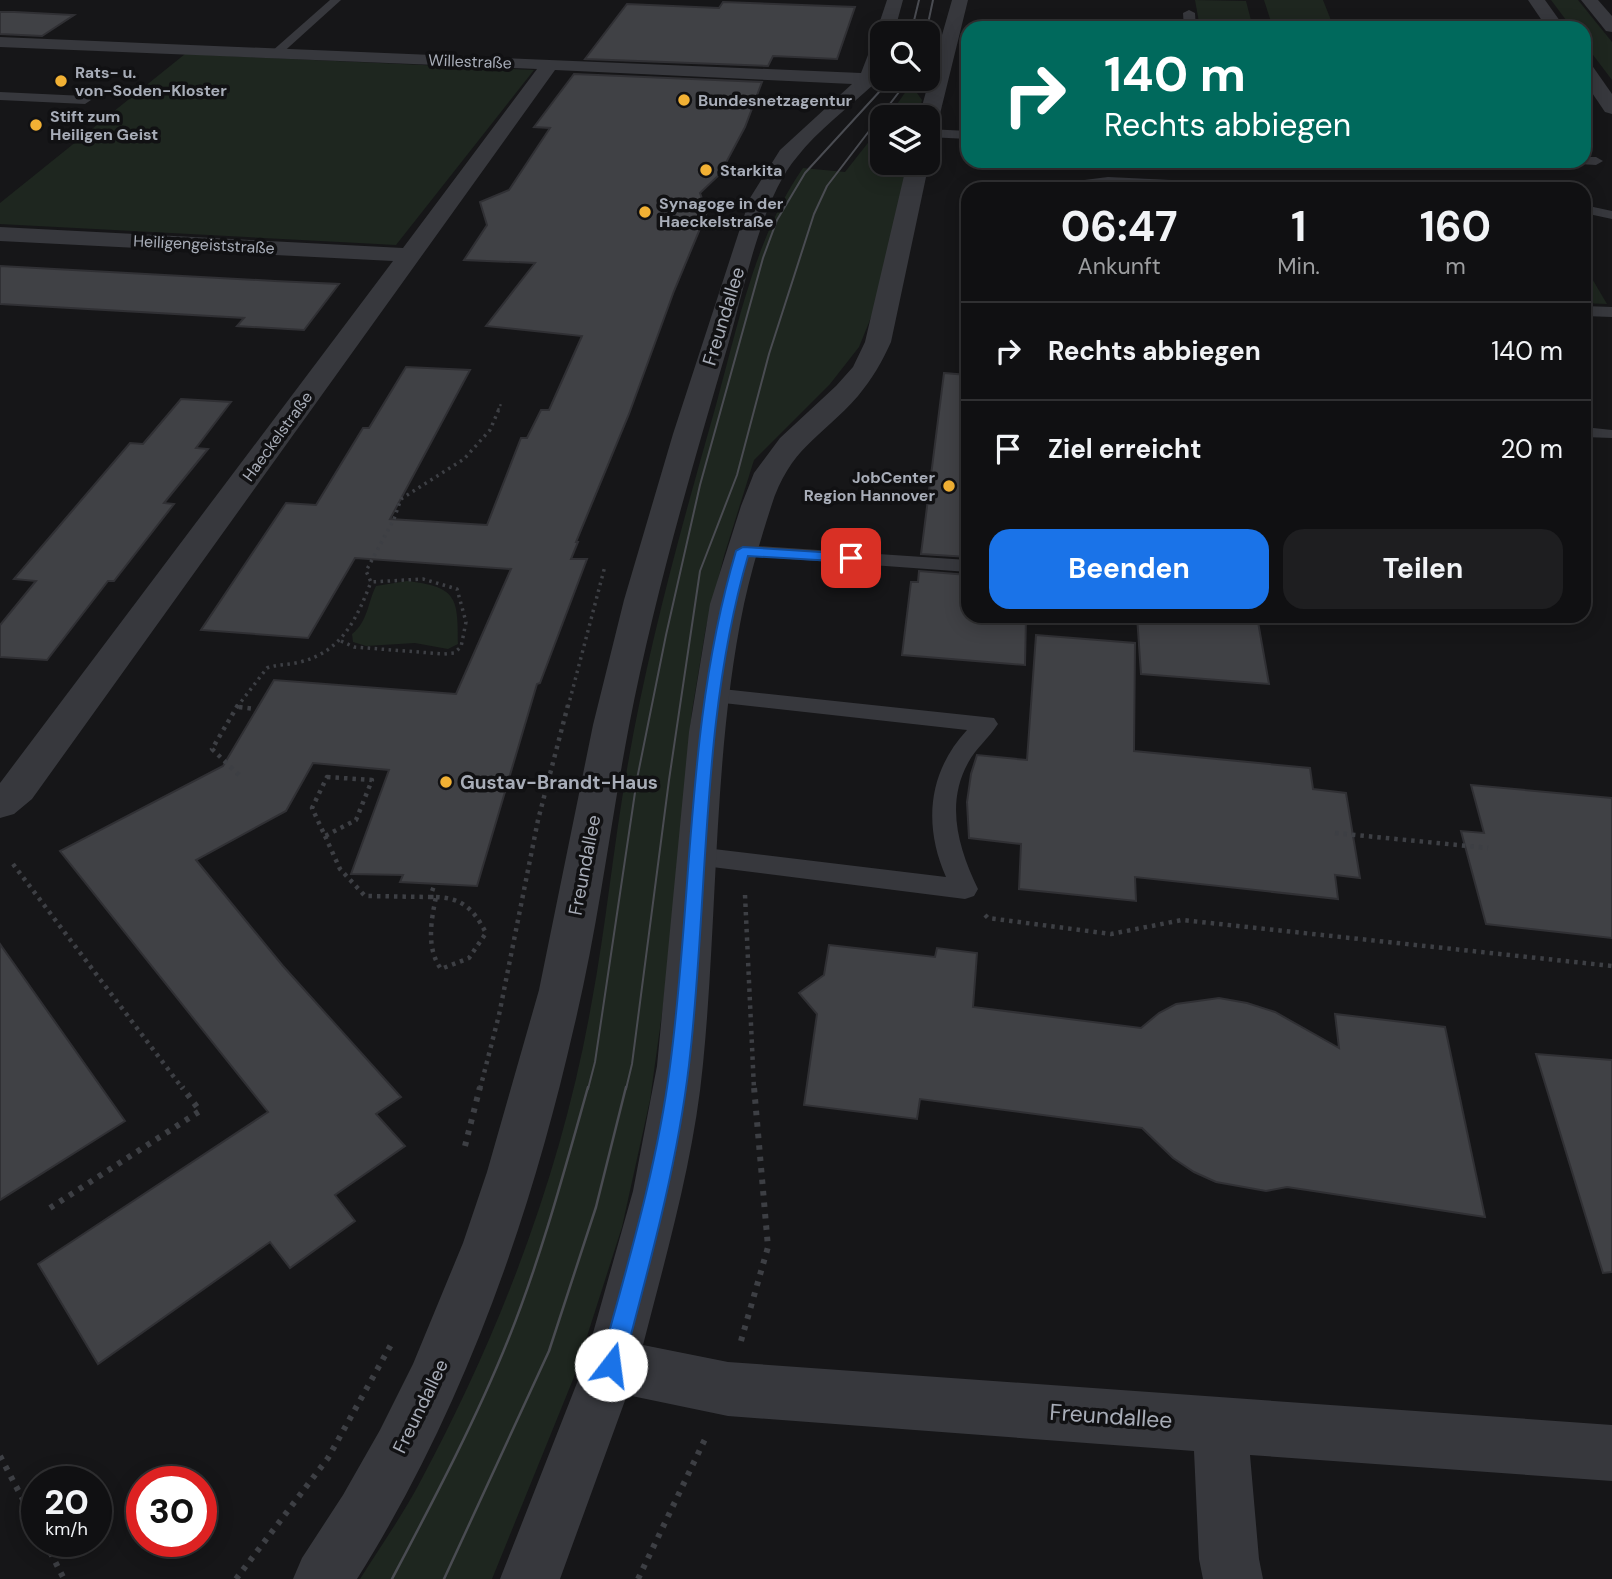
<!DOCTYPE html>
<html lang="de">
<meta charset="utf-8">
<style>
body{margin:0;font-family:"DM Sans",sans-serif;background:#1e1e20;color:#f1f3f6;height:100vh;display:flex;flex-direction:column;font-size:26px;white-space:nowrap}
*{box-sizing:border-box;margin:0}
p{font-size:23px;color:#9c9d9f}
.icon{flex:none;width:38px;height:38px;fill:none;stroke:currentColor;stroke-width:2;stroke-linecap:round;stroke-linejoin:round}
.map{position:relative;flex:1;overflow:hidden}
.drawer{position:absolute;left:961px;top:182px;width:630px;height:441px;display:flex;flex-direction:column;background:#101012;border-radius:21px;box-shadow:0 4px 18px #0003,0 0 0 2px #303032}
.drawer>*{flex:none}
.guide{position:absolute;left:961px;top:21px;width:630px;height:147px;border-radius:21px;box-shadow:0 4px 18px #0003,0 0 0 2px #303032;background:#00695c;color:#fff;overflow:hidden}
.controls{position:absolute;left:870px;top:21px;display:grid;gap:14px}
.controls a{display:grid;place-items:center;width:70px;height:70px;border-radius:14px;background:#101012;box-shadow:0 4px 18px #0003,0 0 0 2px #303032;font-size:35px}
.speed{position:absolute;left:21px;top:1466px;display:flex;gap:14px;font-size:35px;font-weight:700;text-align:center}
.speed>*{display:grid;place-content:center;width:91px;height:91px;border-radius:50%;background:#101012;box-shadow:0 4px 18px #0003,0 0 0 2px #303032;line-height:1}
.speed small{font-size:18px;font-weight:400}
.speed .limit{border:10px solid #d22;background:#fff;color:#111}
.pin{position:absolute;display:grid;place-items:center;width:60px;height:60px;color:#fff;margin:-30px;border-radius:14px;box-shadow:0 4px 10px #0006}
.me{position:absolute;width:77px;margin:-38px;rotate:15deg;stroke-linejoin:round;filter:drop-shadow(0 0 5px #0008)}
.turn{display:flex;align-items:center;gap:24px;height:147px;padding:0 28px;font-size:32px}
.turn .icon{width:91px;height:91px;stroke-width:2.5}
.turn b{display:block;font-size:49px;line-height:60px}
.eta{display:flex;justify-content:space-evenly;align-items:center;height:119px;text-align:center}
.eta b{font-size:42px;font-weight:700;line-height:49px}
.button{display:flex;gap:14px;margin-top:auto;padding:14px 28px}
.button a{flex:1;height:80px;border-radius:21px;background:#1a73e8;color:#fff;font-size:28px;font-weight:700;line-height:80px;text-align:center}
.button a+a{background:#1e1e20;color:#f1f3f6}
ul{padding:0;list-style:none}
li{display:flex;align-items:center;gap:21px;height:98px;padding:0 28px;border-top:2px solid #303032}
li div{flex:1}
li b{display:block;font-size:26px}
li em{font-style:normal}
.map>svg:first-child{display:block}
.green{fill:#1e261f}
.building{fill:#404145;stroke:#303034;stroke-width:2}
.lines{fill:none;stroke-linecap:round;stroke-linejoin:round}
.path-far3{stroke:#3d3f44;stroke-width:2.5;stroke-dasharray:2 2.5;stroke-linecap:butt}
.path-far2{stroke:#3d3f44;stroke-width:3.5;stroke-dasharray:2.5 4.5;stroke-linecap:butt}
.path-far1{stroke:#3d3f44;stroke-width:4.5;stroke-dasharray:3.5 5;stroke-linecap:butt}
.path{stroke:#3d3f44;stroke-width:6;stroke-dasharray:4.5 7;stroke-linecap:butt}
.service{fill:#37383d;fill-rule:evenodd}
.minor{fill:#37383d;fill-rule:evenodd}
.tram-far1{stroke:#4a4c52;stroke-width:2}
.tram{stroke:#4a4c52;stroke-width:2.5}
.route{fill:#1a73e8;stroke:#114b97;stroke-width:2}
.poi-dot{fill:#f2b134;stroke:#111113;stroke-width:2.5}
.labels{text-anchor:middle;stroke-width:7;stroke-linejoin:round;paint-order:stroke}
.far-street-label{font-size:16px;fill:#a8adb8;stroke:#111113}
.far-poi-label{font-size:16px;font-weight:bold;fill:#a8adb8;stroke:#111113;text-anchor:start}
.street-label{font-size:19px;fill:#a8adb8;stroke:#111113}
.poi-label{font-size:19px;font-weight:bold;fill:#a8adb8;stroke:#111113;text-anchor:start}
.near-street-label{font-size:23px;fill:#a8adb8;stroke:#111113}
</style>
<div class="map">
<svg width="1612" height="1579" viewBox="0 0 1612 1579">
<rect width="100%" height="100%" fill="#161618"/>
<!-- green -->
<g class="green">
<path d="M 1195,0 L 1246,1 L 1253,28 L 1200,28 Z"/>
<path d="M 1264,0 L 1323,0 L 1334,28 L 1273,28 Z"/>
<path d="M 1551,0 L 1578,0 L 1612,42 L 1612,80 L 1584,43 L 1584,28 L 1572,28 Z"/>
<path d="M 185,54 L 534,70 L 396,245 L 0,224 L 0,203 Z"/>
<path d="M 909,87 L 914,89 L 922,100 L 918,117 L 888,117 Z"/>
<path d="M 882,125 L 882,163 L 909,163 L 874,310 L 859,347 L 830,384 L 754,460 L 724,556 L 706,627 L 692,711 L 664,999 L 650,1100 L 622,1227 L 574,1377 L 492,1579 L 360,1579 C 380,1547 402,1516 419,1484 C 499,1336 562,1171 591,1006 C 606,927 613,848 627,769 C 648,646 682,525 716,405 C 738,325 755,237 803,168 L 845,172 Z"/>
<path d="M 1584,265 L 1607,304 L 1584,303 Z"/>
<path d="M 407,581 C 457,587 458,597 458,644 L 448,649 L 415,643 L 366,646 L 353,642 L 352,634 C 368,622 368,601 376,586 Z"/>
</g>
<!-- building -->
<g class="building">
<path d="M 723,2 L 855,7 L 837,59 L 773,56 L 768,66 L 585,59 L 627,4 L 719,8 Z"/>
<path d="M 0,12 L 15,12 L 74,15 L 42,36 L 0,34 Z"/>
<path d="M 574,74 L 762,82 L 745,127 L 720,174 L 700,193 L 707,212 L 674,291 L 629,414 L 576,542 L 578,542 L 571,559 L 587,559 L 540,683 L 537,684 L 477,886 L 400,882 L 403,875 L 351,874 L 389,770 L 313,763 L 286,811 L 196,860 L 283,966 L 401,1097 L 376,1114 L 405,1146 L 335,1195 L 355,1221 L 290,1268 L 270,1242 L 98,1364 L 38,1264 L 268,1112 L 60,851 L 223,766 L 274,680 L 456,694 L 511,569 L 355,558 L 308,638 L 201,630 L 286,503 L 316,505 L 363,428 L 369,428 L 406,367 L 470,370 L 390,519 L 487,525 L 521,438 L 527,438 L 541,410 L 549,410 L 582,336 L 486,326 L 535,263 L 464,260 L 487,225 L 480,202 L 509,190 L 550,128 L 534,127 Z"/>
<path d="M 0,266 L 275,281 L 339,284 L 304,330 L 237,326 L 244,318 L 0,304 Z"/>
<path d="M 944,373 L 968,375 L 968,557 L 921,554 Z"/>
<path d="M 181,399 L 231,402 L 196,448 L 208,449 L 164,503 L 174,504 L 114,581 L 108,581 L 47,660 L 0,657 L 0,625 L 36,581 L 14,579 L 130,443 L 143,444 Z"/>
<path d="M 919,571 L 968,575 L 968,616 L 1026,616 L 1025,665 L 902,655 L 911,582 L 918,582 Z"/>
<path d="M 1137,616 L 1257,616 L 1269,684 L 1141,674 Z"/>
<path d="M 1036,635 L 1135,643 L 1134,751 L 1310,768 L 1313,789 L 1346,793 L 1360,878 L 1335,875 L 1338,899 L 1135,877 L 1136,901 L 1019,889 L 1021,844 L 969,838 L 967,802 L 971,774 L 977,755 L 1027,760 Z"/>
<path d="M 1471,785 L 1612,798 L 1612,938 L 1486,924 L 1461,831 L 1484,833 Z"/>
<path d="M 0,944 L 125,1121 L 0,1200 Z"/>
<path d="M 829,945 L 935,957 L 937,948 L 977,953 L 973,1007 L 1141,1028 L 1159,1013 L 1176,1004 L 1219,998 L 1247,1003 L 1275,1012 L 1339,1048 L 1335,1014 L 1445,1027 L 1485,1217 L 1287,1187 L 1266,1191 L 1216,1182 L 1194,1172 L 1173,1158 L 1142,1128 L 920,1099 L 917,1119 L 804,1105 L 817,1014 L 799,993 L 824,975 Z"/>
<path d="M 1536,1054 L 1612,1060 L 1612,1272 L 1603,1273 Z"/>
</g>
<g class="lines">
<!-- path-far3 -->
<path class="path-far3" d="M 498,410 L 501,404"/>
<!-- path-far2 -->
<g class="path-far2">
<path d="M 341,641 L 354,647 L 444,654 L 454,653 L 461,647 L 466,622 L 457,589 L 423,579 L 371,582"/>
<path d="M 237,707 L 267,668 C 278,664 289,665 300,662 C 342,652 357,618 371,582 L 366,571 L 394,519 L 401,499 L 464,459 L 490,430 L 499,409"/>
<path d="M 568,707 L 605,566"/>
</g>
<!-- path-far1 -->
<g class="path-far1">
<path d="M 238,705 L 212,749 L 239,775"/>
<path d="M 239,707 L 255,709"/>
<path d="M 327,777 L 372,780 L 356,820 L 325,836 L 312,808 Z"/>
<path d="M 1335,833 L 1488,848"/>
<path d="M 325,836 L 340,869 L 365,896 L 430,897 L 435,883"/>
<path d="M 13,864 L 183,1089"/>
<path d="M 745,895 L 754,1089"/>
<path d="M 430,897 L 436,897"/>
<path d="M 436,897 C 463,898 474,910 486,933 L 469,958 L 441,969 C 426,948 431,921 436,897 Z"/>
<path d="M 985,915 L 988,918 L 1111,934 L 1182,920 L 1612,966"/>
<path d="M 480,1089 L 499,1015 L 538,820 L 568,705"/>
</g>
<!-- path -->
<g class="path">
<path d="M 465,1146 L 480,1087"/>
<path d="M 50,1208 L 200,1111 L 182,1087"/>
<path d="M 741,1341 L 768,1247 L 754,1087"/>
<path d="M 0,1456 L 37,1526"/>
<path d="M 45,1542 L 64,1579"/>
<path d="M 236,1579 L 328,1458 L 393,1341"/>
<path d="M 638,1579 L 706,1437"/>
</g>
<!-- service -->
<g class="service">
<path d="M 330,0 L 341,0 L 279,56 L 271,56 L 271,52 Z"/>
<path d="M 1189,10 L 1195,13 L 1196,28 L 1184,28 L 1183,13 Z"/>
<path d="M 0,92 L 85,96 L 91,100 L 85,104 L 0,100 Z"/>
<path d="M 928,129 L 968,131 L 968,139 L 928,137 Z"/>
<path d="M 1584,157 L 1596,157 L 1603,161 L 1596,165 L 1579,164 L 1577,161 L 1584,161 Z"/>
<path d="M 1108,177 L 1280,185 L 1287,189 L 1108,185 L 1079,189 L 1084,180 Z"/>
<path d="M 1584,205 L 1612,211 L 1612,219 L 1584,213 Z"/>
<path d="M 1584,306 L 1612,307 L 1612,317 L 1584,316 Z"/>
<path d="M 1584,427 L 1612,430 L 1612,438 L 1584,437 Z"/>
<path d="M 743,545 L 968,560 L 968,572 L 736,555 L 733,551 L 736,547 Z"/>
<path d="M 713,688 L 994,718 L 998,724 C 989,738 976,748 968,763 C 945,805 959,849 978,889 L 974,896 L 965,899 L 688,864 L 684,857 L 688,850 L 697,847 L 946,877 C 923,825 928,772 967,730 L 705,701 L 702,696 L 705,691 Z"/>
</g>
<!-- minor -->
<g class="minor">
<path d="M 887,0 L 903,0 L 894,33 L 882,33 L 882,79 L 930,77 L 952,0 L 968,0 L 938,122 L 935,126 L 928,128 L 928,117 L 919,117 L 927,88 L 873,85 C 848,108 818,130 797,157 C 761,199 744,290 728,345 C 691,471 654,597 629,726 C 610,826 598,928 574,1027 C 530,1220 463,1410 357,1579 L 293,1579 L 302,1558 L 343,1495 L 380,1430 L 413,1364 L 463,1243 L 487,1172 L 539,990 L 593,725 L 624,600 L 673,434 L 750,198 L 780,150 L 852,84 L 555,70 L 32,799 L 14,814 L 0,818 L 0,783 L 393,261 L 0,241 L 0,227 L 403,248 L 537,69 L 0,47 L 0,37 L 861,73 L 873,42 L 880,37 L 876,33 Z"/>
<path d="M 1528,0 L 1545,0 L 1565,28 L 1547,28 Z"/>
<path d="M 1581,0 L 1598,0 L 1612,16 L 1612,32 L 1606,31 Z"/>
<path d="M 1584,62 L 1591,64 L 1612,94 L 1612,114 L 1605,112 L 1584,81 Z"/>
<path d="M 928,161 L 929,163 L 891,342 C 882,362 872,379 858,396 C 820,439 790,447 771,507 C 761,538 751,572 744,604 C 713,752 718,913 703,1064 C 694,1159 667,1252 643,1345 L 728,1362 L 1612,1425 L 1612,1481 L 1250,1455 L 1259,1559 L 1263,1579 L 1203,1579 L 1199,1559 L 1194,1451 L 728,1416 L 627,1395 L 560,1579 L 500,1579 L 584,1365 L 633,1191 L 657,1066 L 689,732 L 710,604 L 741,506 L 754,473 L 780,438 L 836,386 L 853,367 L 865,342 L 907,163 Z"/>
</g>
<!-- tram-far1 -->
<g class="tram-far1">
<path d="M 911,33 L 919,0"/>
<path d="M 926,33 L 933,0"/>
<path d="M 588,1089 L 595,1062 L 637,779 L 666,635 L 700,485 L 763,258 L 777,220 L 805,173 L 891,79"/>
<path d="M 626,1089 L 632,1064 L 669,780 L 700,571 L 737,475 L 769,354 L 814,214 L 827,186 L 909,79"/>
</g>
<!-- tram -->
<g class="tram">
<path d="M 392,1579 C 433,1501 475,1422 508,1340 C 541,1258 564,1172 588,1087"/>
<path d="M 444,1579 L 549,1351 L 596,1207 L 626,1087"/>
</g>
</g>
<!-- route -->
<path class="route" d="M 743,547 L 851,554 L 858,558 L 851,562 L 748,556 C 700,721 709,896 689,1065 C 677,1167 649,1266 623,1365 L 619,1373 L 611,1376 L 604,1373 L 600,1365 C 627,1266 657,1168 670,1066 C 693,894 686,719 736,551 Z"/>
<!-- markers -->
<g class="poi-dot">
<circle cx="61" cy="81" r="7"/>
<circle cx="684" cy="100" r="7"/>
<circle cx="36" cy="125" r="7"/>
<circle cx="706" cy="170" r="7"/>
<circle cx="645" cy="212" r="7"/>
<circle cx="949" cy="486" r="7"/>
<circle cx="446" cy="782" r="7"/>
</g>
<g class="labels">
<!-- far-street labels -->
<g class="far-street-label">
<text transform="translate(470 61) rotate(2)" y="6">Willestraße</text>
<text transform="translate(204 244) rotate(3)" y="6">Heiligengeiststraße</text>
<text transform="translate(277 436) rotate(-54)" y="6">Haeckelstraße</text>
</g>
<!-- far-poi labels -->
<g class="far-poi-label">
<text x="75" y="78">Rats- u.<tspan x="75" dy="18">von-Soden-Kloster</tspan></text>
<text x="698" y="106">Bundesnetzagentur</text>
<text x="50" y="122">Stift zum<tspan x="50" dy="18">Heiligen Geist</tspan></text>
<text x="720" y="176">Starkita</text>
<text x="659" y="209">Synagoge in der<tspan x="659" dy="18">Haeckelstraße</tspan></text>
<text x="935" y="483" text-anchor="end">JobCenter<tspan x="935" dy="18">Region Hannover</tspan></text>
</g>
<!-- street labels -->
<g class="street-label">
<text transform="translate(723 316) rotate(-73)" y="7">Freundallee</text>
<text transform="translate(584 865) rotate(-79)" y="7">Freundallee</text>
<text transform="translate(420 1406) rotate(-64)" y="7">Freundallee</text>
</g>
<!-- poi labels -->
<g class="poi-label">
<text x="460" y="789">Gustav-Brandt-Haus</text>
</g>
<!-- near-street labels -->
<g class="near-street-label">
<text transform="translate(1111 1416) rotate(4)" y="8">Freundallee</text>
</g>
</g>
</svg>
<div class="controls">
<a><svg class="icon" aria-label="search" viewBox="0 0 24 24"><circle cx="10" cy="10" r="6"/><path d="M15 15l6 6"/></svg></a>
<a><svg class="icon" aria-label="layers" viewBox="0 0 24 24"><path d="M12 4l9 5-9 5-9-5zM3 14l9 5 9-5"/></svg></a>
</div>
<div class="speed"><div>20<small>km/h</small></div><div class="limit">30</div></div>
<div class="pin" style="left:851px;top:558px;background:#d93025"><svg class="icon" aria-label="arrive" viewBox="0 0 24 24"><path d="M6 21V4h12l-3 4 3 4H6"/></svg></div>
<svg class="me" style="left:611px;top:1365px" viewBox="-20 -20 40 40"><circle r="19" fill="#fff"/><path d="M0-13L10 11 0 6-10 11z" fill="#1a73e8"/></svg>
<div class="guide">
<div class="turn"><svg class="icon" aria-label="right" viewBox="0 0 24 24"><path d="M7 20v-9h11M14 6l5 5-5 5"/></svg><div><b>140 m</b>Rechts abbiegen</div></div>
</div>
<section class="drawer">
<div class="eta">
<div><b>06:47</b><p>Ankunft</p></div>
<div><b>1</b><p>Min.</p></div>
<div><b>160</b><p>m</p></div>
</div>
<ul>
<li><svg class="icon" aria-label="right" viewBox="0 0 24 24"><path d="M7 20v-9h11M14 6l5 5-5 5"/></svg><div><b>Rechts abbiegen</b></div><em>140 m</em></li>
<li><svg class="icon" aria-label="arrive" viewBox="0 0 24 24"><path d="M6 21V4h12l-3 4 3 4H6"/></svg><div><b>Ziel erreicht</b></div><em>20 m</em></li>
</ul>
<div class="button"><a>Beenden</a><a>Teilen</a></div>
</section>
</div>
